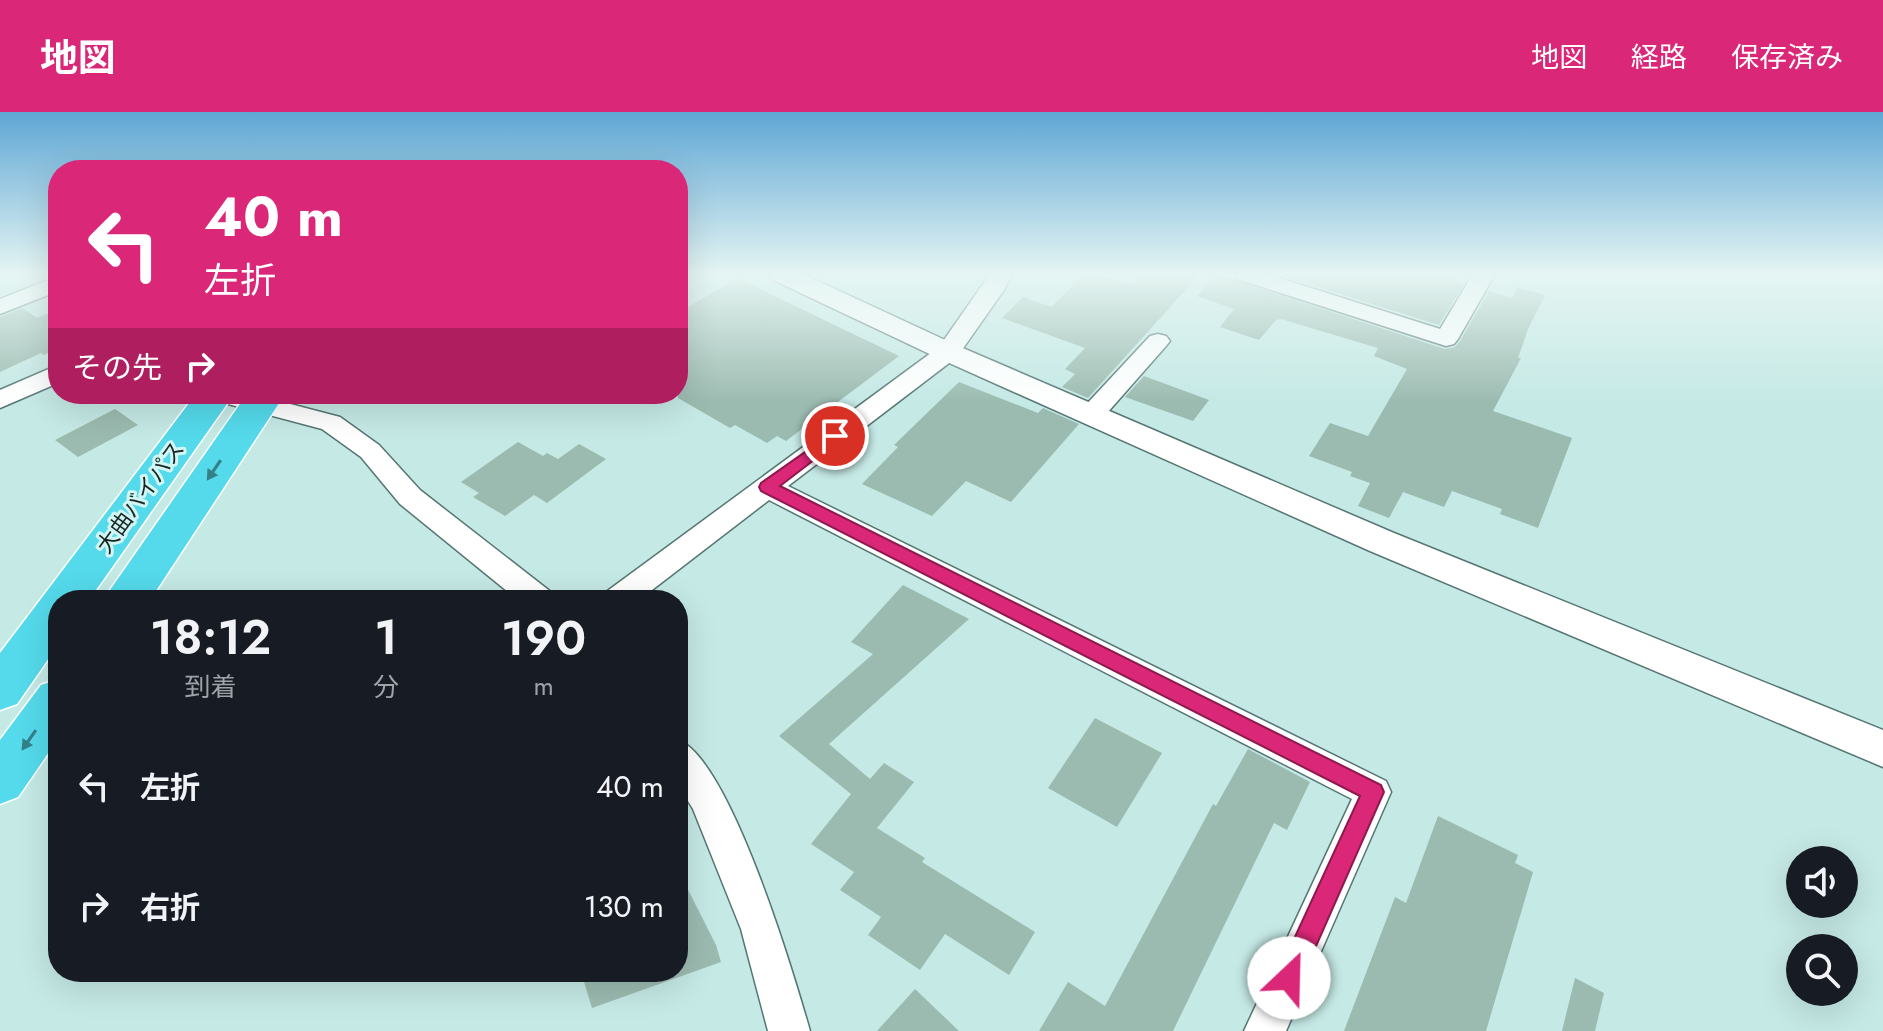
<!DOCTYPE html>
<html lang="ja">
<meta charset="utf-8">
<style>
body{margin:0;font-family:Jost,"Noto Sans JP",sans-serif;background:#242831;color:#f1f3f6;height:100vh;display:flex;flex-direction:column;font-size:30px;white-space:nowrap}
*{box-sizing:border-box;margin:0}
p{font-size:26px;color:#9ea1a6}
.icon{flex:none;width:44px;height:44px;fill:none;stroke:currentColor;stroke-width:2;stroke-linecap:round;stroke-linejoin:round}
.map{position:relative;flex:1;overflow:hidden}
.drawer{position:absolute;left:48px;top:478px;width:640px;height:392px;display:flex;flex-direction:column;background:#171b24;border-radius:32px;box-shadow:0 8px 32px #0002}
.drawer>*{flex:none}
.guide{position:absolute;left:48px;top:48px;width:640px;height:244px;border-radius:32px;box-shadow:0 8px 32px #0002;background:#db2777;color:#fff;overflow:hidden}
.controls{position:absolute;left:1786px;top:734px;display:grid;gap:16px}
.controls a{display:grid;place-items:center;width:72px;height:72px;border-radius:50%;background:#171b24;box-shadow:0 8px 32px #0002;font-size:40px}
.pin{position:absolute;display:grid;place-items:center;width:68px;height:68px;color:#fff;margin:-34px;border:4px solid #fff;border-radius:50%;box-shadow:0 2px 8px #0007}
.me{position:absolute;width:88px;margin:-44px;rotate:24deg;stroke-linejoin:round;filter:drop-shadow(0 0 6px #0008)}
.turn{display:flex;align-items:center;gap:28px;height:168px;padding:0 24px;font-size:36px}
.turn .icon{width:104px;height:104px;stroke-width:2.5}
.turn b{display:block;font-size:56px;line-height:68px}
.then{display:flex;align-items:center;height:76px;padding:0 24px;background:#0003;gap:16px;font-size:30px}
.eta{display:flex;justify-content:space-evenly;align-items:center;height:136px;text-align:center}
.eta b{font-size:48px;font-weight:600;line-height:56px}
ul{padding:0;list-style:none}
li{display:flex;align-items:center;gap:24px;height:120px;padding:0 24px}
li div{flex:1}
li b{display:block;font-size:30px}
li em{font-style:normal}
header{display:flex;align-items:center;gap:48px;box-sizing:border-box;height:112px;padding:0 40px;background:#db2777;color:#fff}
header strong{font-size:38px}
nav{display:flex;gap:44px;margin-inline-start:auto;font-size:28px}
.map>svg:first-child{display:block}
.building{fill:#9cbbb0}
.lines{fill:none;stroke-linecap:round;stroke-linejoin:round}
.minor-casing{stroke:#557673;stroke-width:3}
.tertiary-casing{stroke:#557673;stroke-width:3}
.trunk-casing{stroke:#fff;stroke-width:3}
.minor{fill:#fff;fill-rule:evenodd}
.tertiary{fill:#fff;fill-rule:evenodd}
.trunk{fill:#54daeb;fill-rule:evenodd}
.oneway{fill:#368088}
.route{fill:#db2777;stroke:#8e194d;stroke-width:2}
.labels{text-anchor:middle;stroke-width:6;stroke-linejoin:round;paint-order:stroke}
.street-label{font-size:22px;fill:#182625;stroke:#d2f6f3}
</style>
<header>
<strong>地図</strong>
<nav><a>地図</a><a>経路</a><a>保存済み</a></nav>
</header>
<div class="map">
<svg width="1883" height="919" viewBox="0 0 1883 919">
<rect width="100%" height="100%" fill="#c5e9e5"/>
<!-- building -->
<g class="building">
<path d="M 1085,162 L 1100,162 L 1133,173 L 1143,162 L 1200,162 L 1088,286 L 1062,275 L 1075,262 L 1065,257 L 1085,236 L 1002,206 L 1023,185 L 1051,195 Z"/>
<path d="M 1216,162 L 1445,237 L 1455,235 L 1460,229 L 1489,179 L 1512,186 L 1517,175 L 1545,183 L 1528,217 L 1518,246 L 1521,246 L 1493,299 L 1572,326 L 1538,416 L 1500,402 L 1502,397 L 1452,379 L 1444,395 L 1403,380 L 1389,406 L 1358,394 L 1370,371 L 1350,364 L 1352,360 L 1309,344 L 1330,311 L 1368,324 L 1407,257 L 1374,244 L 1378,236 L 1281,207 L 1276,208 L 1259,228 L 1220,215 L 1234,197 L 1197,184 Z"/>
<path d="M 1276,162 L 1460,162 L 1455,169 L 1464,172 L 1439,213 Z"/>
<path d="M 737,166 L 899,244 L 786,329 L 777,324 L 767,331 L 735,313 L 730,316 L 678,286 L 678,201 Z"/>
<path d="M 22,196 L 37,206 L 58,197 L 58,237 L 44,243 L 41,241 L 0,260 L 0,205 Z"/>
<path d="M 1144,264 L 1163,271 L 1209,288 L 1193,309 L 1125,285 Z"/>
<path d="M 959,270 L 1038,301 L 1043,296 L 1079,312 L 1011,390 L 966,369 L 932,404 L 862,372 L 898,335 L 894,333 Z"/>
<path d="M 115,297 L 138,313 L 78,345 L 55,328 Z"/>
<path d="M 518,330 L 543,344 L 547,341 L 558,347 L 579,332 L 606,347 L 547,391 L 534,383 L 505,404 L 473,385 L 479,381 L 461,370 Z"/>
<path d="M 903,473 L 969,507 L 829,632 L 870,667 L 884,651 L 914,670 L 877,716 L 925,746 L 922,750 L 1035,820 L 1009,863 L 945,822 L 920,858 L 868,823 L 881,805 L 840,778 L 854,760 L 811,732 L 851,682 L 779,624 L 873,542 L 851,530 Z"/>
<path d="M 1095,606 L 1162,641 L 1117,715 L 1048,676 Z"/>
<path d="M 1248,637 L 1310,670 L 1287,718 L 1274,711 L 1173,919 L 1039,919 L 1068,870 L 1105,894 L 1213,692 L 1216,694 Z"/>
<path d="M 1438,704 L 1518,743 L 1515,751 L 1533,760 L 1486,919 L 1344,919 L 1395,785 L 1406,791 Z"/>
<path d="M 678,758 L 716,833 L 721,850 L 592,896 L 581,860 L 678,860 Z"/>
<path d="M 1575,866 L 1604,881 L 1595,919 L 1562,919 Z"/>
<path d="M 915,877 L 959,919 L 877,919 Z"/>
</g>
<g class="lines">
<!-- minor casing -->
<g class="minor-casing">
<g id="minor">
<path d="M 990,162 L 1012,162 L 1004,178 L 957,245 L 788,374 L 1386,669 L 1391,680 L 1286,919 L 1244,919 L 1352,687 L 769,388 L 639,488 L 602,488 L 606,480 L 939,235 Z"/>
<path d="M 1234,162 L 1267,162 L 1440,217 L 1473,162 L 1495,162 L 1458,227 L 1454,232 L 1446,234 L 1237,167 Z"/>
<path d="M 58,164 L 58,179 L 0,202 L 0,187 Z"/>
<path d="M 1158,222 L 1166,224 L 1170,229 L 1166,234 L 1100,309 L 1091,311 L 1082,309 L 1078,303 L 1082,297 L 1150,224 Z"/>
<path d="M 58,253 L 58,271 L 0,296 L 0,278 Z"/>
<path d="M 209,282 L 252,282 L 340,305 L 379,333 L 420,378 L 551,480 L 555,488 L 518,488 L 400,392 L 361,345 L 322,317 L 213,288 Z"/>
<path d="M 678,628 C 730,647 794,863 810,919 L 768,919 L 741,817 L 693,697 L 678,673 Z"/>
</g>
</g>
<!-- tertiary casing -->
<g class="tertiary-casing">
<g id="tertiary">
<path d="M 41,162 L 58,162 L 58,172 L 45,168 Z"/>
<path d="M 769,162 L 803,162 L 958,234 L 1394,421 L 1883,618 L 1883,655 L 1370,439 L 938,246 L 773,168 Z"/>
</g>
</g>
<!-- trunk casing -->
<g class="trunk-casing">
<g id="trunk">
<path d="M 196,282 L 234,282 L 89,488 L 58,488 L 58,533 L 17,592 L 0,598 L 0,541 Z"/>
<path d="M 247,282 L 285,282 L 150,488 L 103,488 Z"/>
<path d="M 58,567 L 58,627 L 18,685 L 0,692 L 0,628 L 41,573 Z"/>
</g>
</g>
<!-- minor -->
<use href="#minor" class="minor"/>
<!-- tertiary -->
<use href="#tertiary" class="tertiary"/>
<!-- trunk -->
<use href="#trunk" class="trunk"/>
</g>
<!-- one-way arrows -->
<defs><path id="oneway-solid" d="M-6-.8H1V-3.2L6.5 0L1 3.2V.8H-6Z" transform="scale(2)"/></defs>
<g class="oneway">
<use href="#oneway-solid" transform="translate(214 358) rotate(124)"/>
<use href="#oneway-solid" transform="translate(29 628) rotate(125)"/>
</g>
<!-- sky -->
<linearGradient id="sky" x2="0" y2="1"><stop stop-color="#5fa7d5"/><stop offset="0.56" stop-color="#e5f5f3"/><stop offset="1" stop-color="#e5f5f3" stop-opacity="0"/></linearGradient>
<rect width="1883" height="290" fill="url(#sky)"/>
<!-- route -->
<path class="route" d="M 835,319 L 840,321 L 840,328 L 780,374 L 1381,673 L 1384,680 L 1298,875 L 1289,878 L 1280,875 L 1276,866 L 1360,684 L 761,379 L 759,375 L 761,371 Z"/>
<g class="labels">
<!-- street labels -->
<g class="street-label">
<text transform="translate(140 385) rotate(-54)" y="8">大曲バイパス</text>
</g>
</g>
</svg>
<div class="controls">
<a><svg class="icon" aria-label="sound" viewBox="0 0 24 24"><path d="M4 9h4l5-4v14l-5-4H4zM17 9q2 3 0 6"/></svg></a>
<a><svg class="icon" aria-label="search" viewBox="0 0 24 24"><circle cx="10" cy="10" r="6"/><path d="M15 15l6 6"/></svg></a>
</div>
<div class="pin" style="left:835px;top:324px;background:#d93025"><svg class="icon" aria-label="arrive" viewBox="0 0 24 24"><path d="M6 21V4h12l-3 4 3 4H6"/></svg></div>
<svg class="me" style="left:1289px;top:866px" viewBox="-20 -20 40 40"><circle r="19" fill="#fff"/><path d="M0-13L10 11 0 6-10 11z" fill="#db2777"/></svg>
<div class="guide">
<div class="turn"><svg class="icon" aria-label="left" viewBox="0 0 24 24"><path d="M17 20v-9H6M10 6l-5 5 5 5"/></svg><div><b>40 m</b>左折</div></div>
<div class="then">その先<svg class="icon" aria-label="right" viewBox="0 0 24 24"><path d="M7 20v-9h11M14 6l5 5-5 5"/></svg></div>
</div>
<section class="drawer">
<div class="eta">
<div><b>18:12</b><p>到着</p></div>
<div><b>1</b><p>分</p></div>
<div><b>190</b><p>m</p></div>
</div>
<ul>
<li><svg class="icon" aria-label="left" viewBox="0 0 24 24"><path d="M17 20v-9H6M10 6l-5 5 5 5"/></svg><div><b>左折</b></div><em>40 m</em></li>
<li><svg class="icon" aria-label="right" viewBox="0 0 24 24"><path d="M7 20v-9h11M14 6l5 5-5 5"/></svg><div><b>右折</b></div><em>130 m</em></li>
</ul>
</section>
</div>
